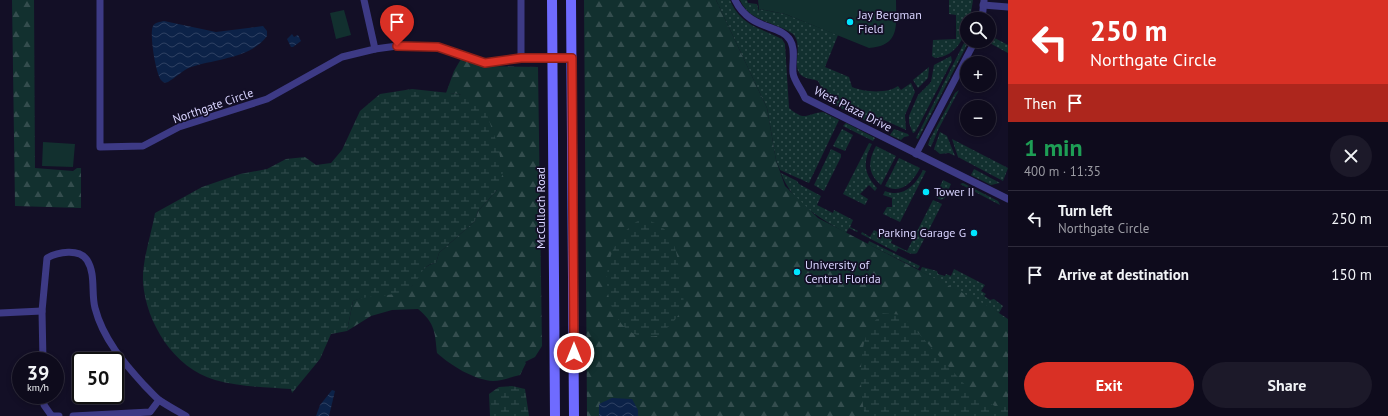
<!DOCTYPE html>
<meta charset="utf-8">
<style>
body{margin:0;font-family:"PT Sans",sans-serif;background:#1c1929;color:#f1f3f6;height:100vh;display:flex;flex-direction:column;font-size:15px;white-space:nowrap}
*{box-sizing:border-box;margin:0}
p{font-size:13px;color:#9b9ba3}
.icon{flex:none;width:22px;height:22px;fill:none;stroke:currentColor;stroke-width:2;stroke-linecap:round;stroke-linejoin:round}
.map{position:relative;flex:1;overflow:hidden}
.details{display:flex;flex-direction:column;background:#0e0b1c;width:380px}
.details>*{flex:none}
.banner{background:#d93025;color:#fff;overflow:hidden}
.controls{position:absolute;left:960px;top:12px;display:grid;gap:8px}
.controls a{display:grid;place-items:center;width:36px;height:36px;border-radius:50%;background:#0e0b1c;box-shadow:0 2px 6px #0003,0 0 0 1px #2e2b3b;font-size:20px}
.speed{position:absolute;left:12px;top:352px;display:flex;gap:8px;font-size:20px;font-weight:700;text-align:center}
.speed>*{display:grid;place-content:center;width:52px;height:52px;border-radius:50%;background:#0e0b1c;box-shadow:0 2px 6px #0003,0 0 0 1px #2e2b3b;line-height:1}
.speed small{font-size:10px;font-weight:400}
.speed .limit{border:2px solid #111;border-radius:6px;background:#fff;color:#111}
.pin{position:absolute;display:grid;place-items:center;width:34px;height:34px;color:#fff;margin:-41px -17px;border-radius:50% 50% 50% 0;rotate:-45deg;box-shadow:0 0 4px #0007}
.pin .icon{rotate:45deg}
.me{position:absolute;width:44px;margin:-22px;rotate:0deg;stroke-linejoin:round;filter:drop-shadow(0 0 3px #0008)}
.turn{display:flex;align-items:center;gap:14px;height:84px;padding:0 16px;font-size:18px}
.turn .icon{width:52px;height:52px;stroke-width:2.5}
.turn b{display:block;font-size:28px;line-height:34px}
.then{display:flex;align-items:center;height:38px;padding:0 16px;background:#0003;gap:8px;font-size:15px}
.round{display:grid;place-items:center;flex:none;width:42px;height:42px;border-radius:21px;background:#1c1929}
.headline{display:flex;align-items:center;justify-content:space-between;height:68px;padding:0 16px}
h1{font-size:24px;font-weight:800;line-height:30px;color:#1e9e55}
.primary-button{display:flex;gap:8px;margin-top:auto;padding:8px 16px}
.primary-button a{flex:1;height:46px;border-radius:24px;background:#d93025;color:#fff;font-size:16px;font-weight:800;line-height:46px;text-align:center}
.primary-button a+a{background:#1c1929;color:#f1f3f6}
ul{padding:0;list-style:none}
li{display:flex;align-items:center;gap:12px;height:56px;padding:0 16px;border-top:1px solid #2e2b3b}
li div{flex:1}
li b{display:block;font-size:15px}
li em{font-style:normal}
main{display:flex;flex:1;min-height:0}
.map>svg:first-child{display:block}
.grass{fill:url(#grass-dots)}
.forest{fill:url(#forest-firs)}
.wetland{fill:url(#wetland-marsh)}
.park{fill:#12302f}
.water{fill:url(#water-waves)}
.lines{fill:none;stroke-linecap:round;stroke-linejoin:round}
.minor{stroke:#3d3a85;stroke-width:7}
.secondary{stroke:#6f6bff;stroke-width:10}
.route-casing{stroke:#8d1f18;stroke-width:10}
.route{stroke:#d93025;stroke-width:7}
.poi-dot{fill:#00e5ff;stroke:#130f26;stroke-width:1.5}
.labels{text-anchor:middle;stroke-width:3.5;stroke-linejoin:round;paint-order:stroke}
.poi-label{font-size:12px;fill:#d9d4ff;stroke:#130f26;text-anchor:start}
.street-label{font-size:12px;fill:#d9d4ff;stroke:#130f26}
</style>
<main>
<div class="map">
<svg width="1008" height="416" viewBox="0 0 1008 416">
<defs>
<pattern id="grass-dots" width="8" height="8" patternUnits="userSpaceOnUse"><rect width="8" height="8" fill="#12302f"/><path d="M2 2h.1M6 6h.1" fill="none" stroke="#344d4e" stroke-width="1.8" stroke-linecap="round"/></pattern>
<pattern id="forest-firs" width="22" height="20" patternUnits="userSpaceOnUse"><rect width="22" height="20" fill="#12302f"/><path d="M5 1l3.5 6h-7zM16 11l3.5 6h-7z" fill="#344d4e"/></pattern>
<pattern id="wetland-marsh" width="20" height="14" patternUnits="userSpaceOnUse"><rect width="20" height="14" fill="#12302f"/><path d="M1 5h8M5 5V1M11 12h8M15 12V8" fill="none" stroke="#344d4e"/></pattern>
<pattern id="water-waves" width="16" height="10" patternUnits="userSpaceOnUse"><rect width="16" height="10" fill="#0c2248"/><path d="M0 5q4-4 8 0t8 0" fill="none" stroke="#2f4163"/></pattern>
</defs>
<rect width="100%" height="100%" fill="#130f26"/>
<!-- grass -->
<g class="grass">
<path d="M 716,0 L 730,0 C 741,26 759,27 782,39 L 785,44 L 789,108 C 806,122 805,114 823,112 L 839,120 L 809,183 L 780,170 L 776,160 L 767,108 Z"/>
<path d="M 740,0 L 747,0 L 748,3 L 757,4 L 759,12 L 759,9 L 785,14 L 838,35 L 825,67 L 849,77 L 852,87 C 864,92 887,94 898,86 L 901,90 L 911,83 L 915,92 L 905,115 L 906,130 L 884,120 L 880,128 L 829,102 L 818,81 C 813,79 805,79 801,75 C 791,66 804,46 793,34 C 790,32 786,30 782,28 C 766,21 748,18 740,0 Z"/>
<path d="M 949,0 L 973,0 L 970,19 L 967,19 C 967,37 955,57 935,58 L 932,56 L 933,40 L 956,39 L 956,15 L 949,14 Z"/>
<path d="M 989,35 L 1008,45 L 1008,53 L 986,41 L 989,41 Z"/>
<path d="M 967,37 L 967,41 L 969,41 L 918,139 L 916,138 Z"/>
<path d="M 951,56 L 952,61 L 918,127 L 915,132 L 913,133 L 909,123 L 909,116 L 918,95 L 931,82 L 934,65 Z"/>
<path d="M 929,67 L 928,78 L 918,88 L 913,80 Z"/>
<path d="M 959,90 L 938,130 L 931,147 L 928,145 L 930,139 L 955,93 Z"/>
<path d="M 846,123 L 875,138 L 873,141 L 843,126 Z"/>
<path d="M 842,129 L 853,135 L 845,151 L 833,146 Z"/>
<path d="M 894,129 L 908,134 L 909,136 L 904,137 L 901,140 L 890,135 Z"/>
<path d="M 940,132 L 947,136 L 955,156 L 949,153 L 940,154 L 934,149 Z"/>
<path d="M 952,139 L 1008,168 L 1003,181 L 958,157 Z"/>
<path d="M 869,143 L 872,144 C 863,161 863,173 877,188 L 875,191 L 869,185 L 860,194 L 868,199 L 865,205 L 843,194 Z"/>
<path d="M 876,146 L 896,156 L 881,185 C 867,173 868,161 876,146 Z"/>
<path d="M 831,149 L 841,154 L 841,157 L 824,191 L 814,185 Z"/>
<path d="M 899,158 L 920,168 C 913,182 901,195 885,186 Z"/>
<path d="M 974,169 L 1000,183 L 991,185 L 971,175 Z"/>
<path d="M 923,170 L 926,171 L 900,222 L 883,214 L 887,207 L 892,207 L 892,198 L 883,195 L 885,191 C 903,198 915,186 923,170 Z"/>
<path d="M 781,173 L 797,181 L 799,184 L 821,196 L 817,205 L 833,213 L 834,210 L 853,220 L 850,227 L 858,231 L 857,232 L 849,228 L 846,233 C 821,219 791,202 781,173 Z"/>
<path d="M 943,180 L 951,184 L 945,198 L 941,200 L 935,197 Z"/>
<path d="M 963,183 L 998,201 L 1000,205 L 960,184 Z"/>
<path d="M 933,200 L 942,204 L 917,253 C 911,256 904,250 898,248 L 896,252 L 861,234 L 862,232 L 870,237 L 874,230 L 892,240 L 891,243 L 907,251 Z"/>
<path d="M 869,241 L 920,266 L 918,269 L 868,244 Z"/>
<path d="M 922,267 L 937,271 L 938,274 L 945,276 L 946,274 L 951,276 L 954,269 L 985,285 L 981,291 L 986,294 L 984,296 L 990,300 L 994,299 L 1003,306 L 999,313 L 920,271 Z"/>
</g>
<!-- forest -->
<g class="forest">
<path d="M 12,0 L 34,0 L 35,168 L 73,171 L 77,168 L 81,168 L 81,208 L 15,206 Z"/>
<path d="M 584,0 L 716,0 L 767,108 L 776,160 L 785,186 L 818,218 L 990,307 L 1008,319 L 1008,416 L 638,416 L 638,410 L 599,404 L 599,416 L 587,416 Z"/>
<path d="M 461,59 L 483,66 L 538,67 L 542,346 L 535,357 L 525,362 L 526,363 L 520,375 C 511,377 502,381 493,381 C 474,380 450,365 437,353 C 435,332 435,323 418,309 L 392,310 L 371,316 L 347,331 L 353,301 L 365,296 L 381,295 L 412,286 C 418,277 424,264 436,263 L 439,253 L 475,221 L 478,211 L 497,190 L 460,94 L 446,93 L 454,71 Z"/>
</g>
<!-- wetland -->
<g class="wetland">
<path d="M 412,89 L 459,94 L 485,109 L 498,146 L 503,173 L 497,190 L 478,211 L 475,221 L 439,253 L 436,263 C 421,264 420,281 410,288 C 392,299 373,293 353,301 L 347,331 L 331,334 L 320,359 L 292,393 L 291,389 C 266,387 240,387 215,380 C 174,368 146,323 143,282 C 142,260 151,236 155,213 L 202,187 L 240,174 L 267,169 L 286,159 L 305,157 L 316,165 L 331,163 L 342,150 L 360,111 L 380,94 Z"/>
<path d="M 641,219 C 676,224 677,252 680,280 C 681,287 685,298 683,305 C 679,319 669,326 658,336 C 652,336 642,337 637,335 C 626,331 620,323 615,314 C 598,281 608,237 641,219 Z"/>
<path d="M 883,313 L 902,315 L 976,397 L 995,406 L 1008,405 L 1008,416 L 865,416 C 860,392 857,345 872,324 C 875,320 880,316 883,313 Z"/>
<path d="M 512,386 L 525,389 L 529,416 L 490,416 L 489,394 L 499,387 Z"/>
</g>
<!-- park -->
<g class="park">
<path d="M 758,0 L 896,0 C 896,24 901,46 869,48 L 785,14 L 759,9 Z"/>
<path d="M 344,10 L 351,35 L 336,39 L 330,13 Z"/>
<path d="M 43,142 L 75,144 L 73,167 L 42,166 Z"/>
</g>
<!-- water -->
<g class="water">
<path d="M 164,21 L 216,32 L 263,26 L 267,31 L 267,36 C 251,58 215,59 191,67 C 183,70 175,78 168,82 C 165,83 164,83 162,81 C 156,77 149,33 153,26 C 155,22 160,22 164,21 Z"/>
<path d="M 292,34 L 294,37 L 298,35 L 301,41 L 293,47 L 291,47 L 287,39 Z"/>
<path d="M 332,390 L 335,391 L 329,416 L 316,416 L 320,405 Z"/>
<path d="M 612,398 L 632,399 L 638,410 L 638,416 L 599,416 L 599,404 Z"/>
</g>
<g class="lines">
<!-- minor -->
<g class="minor">
<path d="M 100,0 L 100,147 L 143,146 L 179,127 L 267,99 L 342,57 L 375,49 L 364,0"/>
<path d="M 521,0 L 521,58"/>
<path d="M 735,0 C 750,31 781,24 790,40 C 796,49 792,62 793,73 C 794,81 802,90 805,98 L 1008,199"/>
<path d="M 983,5 L 1008,7"/>
<path d="M 982,19 L 984,1"/>
<path d="M 375,49 L 397,46 L 438,47 L 485,63 L 521,58 L 572,58"/>
<path d="M 916,154 L 975,41"/>
<path d="M 0,313 L 42,311"/>
<path d="M 43,361 L 42,311 L 47,258 C 58,252 79,248 87,260 C 96,274 91,293 95,308 C 103,339 124,363 144,385 C 149,390 154,396 159,400 C 168,406 177,411 186,416"/>
<path d="M 44,395 L 44,405 L 51,415"/>
<path d="M 51,416 L 59,416"/>
<path d="M 73,416 L 150,412 L 159,400"/>
</g>
<!-- secondary -->
<g class="secondary">
<path d="M 552,0 L 555,416"/>
<path d="M 571,0 L 574,416"/>
</g>
</g>
<g class="lines">
<!-- route casing -->
<g class="route-casing">
<path id="route" d="M 397,46 L 438,47 L 485,63 L 521,58 L 572,58 L 574,353"/>
</g>
<!-- route -->
<use href="#route" class="route"/>
</g>
<!-- markers -->
<g class="poi-dot">
<circle cx="850" cy="22" r="4"/>
<circle cx="926" cy="192" r="4"/>
<circle cx="974" cy="233" r="4"/>
<circle cx="797" cy="272" r="4"/>
</g>
<g class="labels">
<!-- poi labels -->
<g class="poi-label">
<text x="858" y="19">Jay Bergman<tspan x="858" dy="14">Field</tspan></text>
<text x="934" y="196">Tower II</text>
<text x="966" y="237" text-anchor="end">Parking Garage G</text>
<text x="805" y="269">University of<tspan x="805" dy="14">Central Florida</tspan></text>
</g>
<!-- street labels -->
<g class="street-label">
<text transform="translate(213 106) rotate(-19)" y="4">Northgate Circle</text>
<text transform="translate(853 109) rotate(27)" y="4">West Plaza Drive</text>
<text transform="translate(541 208) rotate(-90)" y="4">McCulloch Road</text>
</g>
</g>
</svg>
<div class="controls">
<a><svg class="icon" aria-label="search" viewBox="0 0 24 24"><circle cx="10" cy="10" r="6"/><path d="M15 15l6 6"/></svg></a>
<a>+</a>
<a>−</a>
</div>
<div class="speed"><div>39<small>km/h</small></div><div class="limit">50</div></div>
<div class="pin" style="left:397px;top:46px;background:#d93025"><svg class="icon" aria-label="arrive" viewBox="0 0 24 24"><path d="M6 21V4h12l-3 4 3 4H6"/></svg></div>
<svg class="me" style="left:574px;top:353px" viewBox="-20 -20 40 40"><circle r="17" fill="#d93025" stroke="#fff" stroke-width="3"/><path d="M0-11L8 9 0 5-8 9z" fill="#fff"/></svg>
</div>
<section class="details">
<div class="banner">
<div class="turn"><svg class="icon" aria-label="left" viewBox="0 0 24 24"><path d="M17 20v-9H6M10 6l-5 5 5 5"/></svg><div><b>250 m</b>Northgate Circle</div></div>
<div class="then">Then<svg class="icon" aria-label="arrive" viewBox="0 0 24 24"><path d="M6 21V4h12l-3 4 3 4H6"/></svg></div>
</div>
<div class="headline"><div><h1>1 min</h1><p>400 m · 11:35</p></div><a class="round"><svg class="icon" aria-label="close" viewBox="0 0 24 24"><path d="M6 6l12 12M18 6L6 18"/></svg></a></div>
<ul>
<li><svg class="icon" aria-label="left" viewBox="0 0 24 24"><path d="M17 20v-9H6M10 6l-5 5 5 5"/></svg><div><b>Turn left</b><p>Northgate Circle</p></div><em>250 m</em></li>
<li><svg class="icon" aria-label="arrive" viewBox="0 0 24 24"><path d="M6 21V4h12l-3 4 3 4H6"/></svg><div><b>Arrive at destination</b></div><em>150 m</em></li>
</ul>
<div class="primary-button"><a>Exit</a><a>Share</a></div>
</section>
</main>
